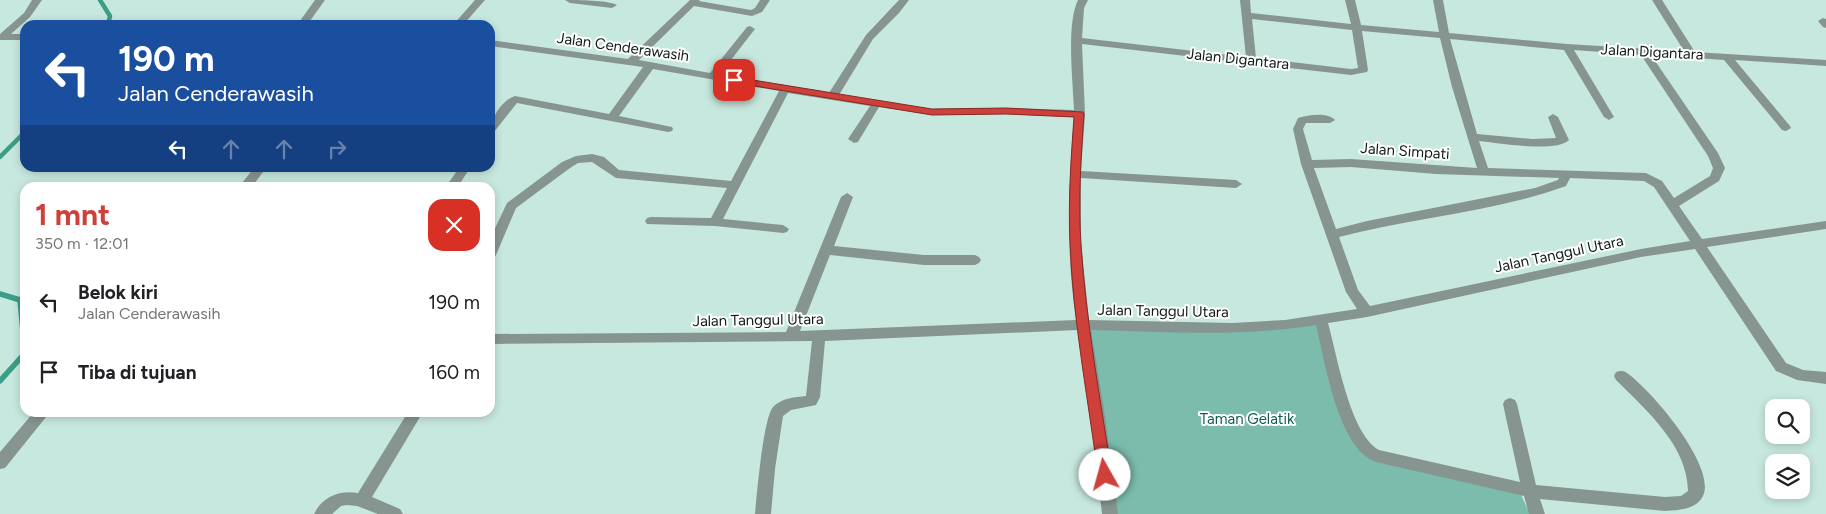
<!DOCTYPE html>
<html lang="id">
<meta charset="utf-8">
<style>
body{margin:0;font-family:Figtree,sans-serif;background:#f2f2f2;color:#202124;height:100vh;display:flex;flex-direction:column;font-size:19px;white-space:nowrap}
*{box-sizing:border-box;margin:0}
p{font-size:16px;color:#757577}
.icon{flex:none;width:28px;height:28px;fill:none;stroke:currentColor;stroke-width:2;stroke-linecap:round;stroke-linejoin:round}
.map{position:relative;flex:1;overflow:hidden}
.side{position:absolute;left:20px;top:182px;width:475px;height:235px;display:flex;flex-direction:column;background:#fff;border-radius:15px;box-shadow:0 2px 8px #0003}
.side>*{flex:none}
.banner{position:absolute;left:20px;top:20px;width:475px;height:152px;border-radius:15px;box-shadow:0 2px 8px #0003;background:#1a4fa0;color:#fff;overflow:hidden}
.tools{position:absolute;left:1765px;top:399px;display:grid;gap:10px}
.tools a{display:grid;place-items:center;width:45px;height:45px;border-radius:10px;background:#fff;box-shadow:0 2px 8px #0003;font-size:25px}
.pin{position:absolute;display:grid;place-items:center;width:42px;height:42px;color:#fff;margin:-21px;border-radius:10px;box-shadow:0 2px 8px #0006}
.me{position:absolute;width:55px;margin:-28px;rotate:353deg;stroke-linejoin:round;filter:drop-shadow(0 0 4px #0008)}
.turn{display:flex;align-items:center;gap:18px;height:105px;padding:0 15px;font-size:22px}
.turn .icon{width:65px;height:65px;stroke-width:2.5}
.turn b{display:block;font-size:35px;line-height:42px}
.lanes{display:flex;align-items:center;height:48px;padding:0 15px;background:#0003;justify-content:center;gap:25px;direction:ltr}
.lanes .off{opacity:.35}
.round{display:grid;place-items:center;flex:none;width:52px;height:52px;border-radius:15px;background:#f2f2f2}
.overview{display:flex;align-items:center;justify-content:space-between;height:85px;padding:0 15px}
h1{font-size:30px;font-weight:700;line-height:38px;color:#ce403a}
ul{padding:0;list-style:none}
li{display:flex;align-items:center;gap:15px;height:70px;padding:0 15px}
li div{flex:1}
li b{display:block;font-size:19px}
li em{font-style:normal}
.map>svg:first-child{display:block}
.green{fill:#7bbcac}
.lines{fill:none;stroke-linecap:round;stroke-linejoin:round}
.stream-far1{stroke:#3c9e89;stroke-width:4.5}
.stream{stroke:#3c9e89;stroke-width:5.5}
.minor{fill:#879591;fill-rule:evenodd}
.route{fill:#ce403a;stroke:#862a26}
.labels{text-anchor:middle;stroke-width:4;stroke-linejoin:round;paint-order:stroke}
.street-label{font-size:15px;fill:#0f1b18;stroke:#fff}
.park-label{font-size:15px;fill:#105f50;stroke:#fff}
</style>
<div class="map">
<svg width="1826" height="514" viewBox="0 0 1826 514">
<rect width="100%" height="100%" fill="#c7e8df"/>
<!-- green -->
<path class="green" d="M 1319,323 L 1350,432 L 1373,459 L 1520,493 L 1530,514 L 1107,514 L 1087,329 Z"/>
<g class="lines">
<!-- stream-far1 -->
<g class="stream-far1">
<path d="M 100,0 L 110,16 L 108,25"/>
<path d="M 0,157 L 25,132"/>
</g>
<!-- stream -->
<path class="stream" d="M 0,294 L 20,300 L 25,353 L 0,381"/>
<!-- minor -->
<g class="minor">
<path d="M 32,0 L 42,0 L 30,17 L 11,34 L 25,34 L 25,40 L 0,40 L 0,34 L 24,13 Z"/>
<path d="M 315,0 L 325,0 L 307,25 L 297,25 Z"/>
<path d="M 475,0 L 485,0 L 463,25 L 453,25 Z"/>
<path d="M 565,0 C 578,0 607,0 617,5 L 612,8 L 570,3 Z"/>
<path d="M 690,0 L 700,0 L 699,1 L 751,10 L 755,8 L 760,0 L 770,0 L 762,12 L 752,16 L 694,6 L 639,60 L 710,73 L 747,27 L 750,26 L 755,29 L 720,74 L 829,93 L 866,35 L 899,0 L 909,0 L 899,13 L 873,39 L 839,95 L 932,109 L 1006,108 L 1074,110 C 1073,82 1066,24 1078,0 L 1088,0 L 1084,8 L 1082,38 L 1246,57 L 1240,0 L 1250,0 L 1251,13 L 1351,24 L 1345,0 L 1355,0 L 1361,25 L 1439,32 L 1433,0 L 1443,0 L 1449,33 L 1567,44 L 1684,51 L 1652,0 L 1662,0 L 1695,52 L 1826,60 L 1826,66 L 1735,60 L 1790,126 L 1791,128 L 1786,131 L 1782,130 L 1724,60 L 1651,55 L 1718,153 L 1725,168 L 1719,181 L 1679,206 L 1702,239 L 1826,221 L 1826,229 L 1707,247 L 1786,363 L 1803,370 L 1826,372 L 1826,384 L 1797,380 L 1776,371 L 1695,249 L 1641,257 L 1367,317 L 1328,323 C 1337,355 1350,434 1379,450 L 1520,482 L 1503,404 L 1505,400 L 1510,398 L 1515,400 L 1517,404 L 1536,485 L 1665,497 L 1681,496 L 1688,491 C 1687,445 1647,411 1616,380 L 1614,376 L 1616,372 C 1620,371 1623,370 1627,373 C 1650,389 1717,466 1703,496 C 1696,510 1678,510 1665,511 L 1540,499 L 1545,514 L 1529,514 L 1524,496 L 1376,462 C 1338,449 1325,361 1316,325 C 1241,337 1166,332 1091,330 L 1105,416 L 1118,514 L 1102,514 L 1091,416 L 1078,330 L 825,341 L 820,397 L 816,405 L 791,410 L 783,416 L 775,469 L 771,514 L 755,514 C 757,494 763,419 773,407 C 781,398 796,397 806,396 L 812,341 L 490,344 L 490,334 L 786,332 L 841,197 L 847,193 L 853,197 L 834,246 L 924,255 L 975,255 L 979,257 L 981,260 L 979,263 L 975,265 L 924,265 L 830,255 L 800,331 L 1076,320 C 1066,253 1068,185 1074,117 L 1006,114 L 932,115 L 879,107 L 858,142 L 854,143 L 848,139 L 870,106 L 788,93 L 723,219 L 783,225 L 789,229 L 787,232 L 783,233 L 715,226 L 647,224 L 645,221 L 647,218 L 651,217 L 711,218 L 727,188 L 616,178 L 592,162 L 578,163 L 570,168 L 516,208 L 496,255 L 494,258 L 490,259 L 490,239 L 507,203 L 562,162 L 576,156 L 592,154 L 604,157 L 619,170 L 731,181 L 779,91 L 653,69 L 619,116 L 672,127 L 673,129 L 672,131 L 668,132 L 517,103 L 494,132 L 490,133 C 490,120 501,100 515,96 L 609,114 L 643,67 L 490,46 L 490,40 L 628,59 ZM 1252,19 L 1352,30 L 1358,68 L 1351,69 L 1256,58 ZM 1362,31 L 1440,38 L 1452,87 L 1477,168 L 1351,159 L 1312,160 L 1303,129 L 1306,123 L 1330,123 L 1335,120 C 1327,112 1309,115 1298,118 L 1293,129 L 1301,164 L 1346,292 L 1357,309 L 1285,320 L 1232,323 L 1089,320 L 1081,243 L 1081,178 L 1236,188 L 1242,184 L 1236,180 L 1081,171 L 1085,114 L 1082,44 L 1351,75 L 1367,72 L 1368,70 ZM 1450,39 L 1564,50 L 1604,117 L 1609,120 L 1614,117 L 1574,50 L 1641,55 L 1708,156 L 1713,168 L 1710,176 L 1674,198 L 1662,181 L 1646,173 L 1488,168 L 1479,141 C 1498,143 1556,153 1569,140 L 1558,117 L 1553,114 L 1548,117 L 1556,138 L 1533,139 L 1477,134 ZM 1351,167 L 1436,174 L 1559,178 L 1558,180 L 1535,188 L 1367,221 L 1336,229 L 1314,168 ZM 1570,178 L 1644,181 L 1654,187 L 1690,241 L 1641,249 L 1370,306 L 1358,290 L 1339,237 C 1413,217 1495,212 1566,186 Z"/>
<path d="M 1823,18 L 1826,19 L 1826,28 L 1823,27 L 1818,21 Z"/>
<path d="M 254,168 L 266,168 L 251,188 L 238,188 Z"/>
<path d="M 459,168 L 470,168 L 457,188 L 445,188 Z"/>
<path d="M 34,412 L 50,412 L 5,468 L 0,469 L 0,452 Z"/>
<path d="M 408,412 L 423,412 L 372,497 L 400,509 L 403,514 L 378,514 L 357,506 L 347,505 L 341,506 L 332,514 L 314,514 C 322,497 339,490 358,493 Z"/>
</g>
</g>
<!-- route -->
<path class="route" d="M 734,77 L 932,109 L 1006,108 L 1083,112 L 1084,114 C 1081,157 1078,201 1081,244 C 1086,321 1100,398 1112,475 L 1110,479 L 1105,481 L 1100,479 L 1098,475 C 1088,398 1073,321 1070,243 C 1068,201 1071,159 1074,117 L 1006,114 L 932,115 L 730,82 L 730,78 Z"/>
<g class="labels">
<!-- street labels -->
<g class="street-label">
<text transform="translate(623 47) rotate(8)" y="5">Jalan Cenderawasih</text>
<text transform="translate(1652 52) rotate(3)" y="5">Jalan Digantara</text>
<text transform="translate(1238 59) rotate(6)" y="5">Jalan Digantara</text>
<text transform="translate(1405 151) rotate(4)" y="5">Jalan Simpati</text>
<text transform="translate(1559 254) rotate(-12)" y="5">Jalan Tanggul Utara</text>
<text transform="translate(1163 311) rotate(1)" y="5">Jalan Tanggul Utara</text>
<text transform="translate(758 320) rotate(-1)" y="5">Jalan Tanggul Utara</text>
</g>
<!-- park labels -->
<g class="park-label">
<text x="1247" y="424">Taman Gelatik</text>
</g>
</g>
</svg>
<div class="tools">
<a><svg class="icon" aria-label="search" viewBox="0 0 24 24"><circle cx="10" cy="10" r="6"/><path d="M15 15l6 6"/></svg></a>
<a><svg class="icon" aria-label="layers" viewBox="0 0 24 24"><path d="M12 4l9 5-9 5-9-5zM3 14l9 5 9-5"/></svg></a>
</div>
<div class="pin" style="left:734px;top:80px;background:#d93025"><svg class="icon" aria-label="arrive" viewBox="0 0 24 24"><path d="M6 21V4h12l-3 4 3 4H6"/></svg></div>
<svg class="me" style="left:1105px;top:475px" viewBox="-20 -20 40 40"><circle r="19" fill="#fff"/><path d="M0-13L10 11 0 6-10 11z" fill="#ce403a"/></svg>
<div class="banner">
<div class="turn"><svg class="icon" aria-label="left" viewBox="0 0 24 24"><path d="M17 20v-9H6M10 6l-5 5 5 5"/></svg><div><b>190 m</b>Jalan Cenderawasih</div></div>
<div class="lanes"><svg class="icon" aria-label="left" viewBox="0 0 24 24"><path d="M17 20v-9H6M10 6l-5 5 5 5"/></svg><svg class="icon off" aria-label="ahead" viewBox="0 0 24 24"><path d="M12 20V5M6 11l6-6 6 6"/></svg><svg class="icon off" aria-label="ahead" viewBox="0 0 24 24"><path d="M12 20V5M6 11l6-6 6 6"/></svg><svg class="icon off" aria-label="right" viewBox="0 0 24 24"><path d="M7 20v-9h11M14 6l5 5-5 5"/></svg></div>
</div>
<section class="side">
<div class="overview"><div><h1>1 mnt</h1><p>350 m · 12:01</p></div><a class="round" style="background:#d93025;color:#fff"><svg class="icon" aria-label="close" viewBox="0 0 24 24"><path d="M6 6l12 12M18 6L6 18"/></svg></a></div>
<ul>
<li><svg class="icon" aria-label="left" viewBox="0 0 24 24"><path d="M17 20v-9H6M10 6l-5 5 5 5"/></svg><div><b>Belok kiri</b><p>Jalan Cenderawasih</p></div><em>190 m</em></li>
<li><svg class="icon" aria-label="arrive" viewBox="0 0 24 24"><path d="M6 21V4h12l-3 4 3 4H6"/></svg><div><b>Tiba di tujuan</b></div><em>160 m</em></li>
</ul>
</section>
</div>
